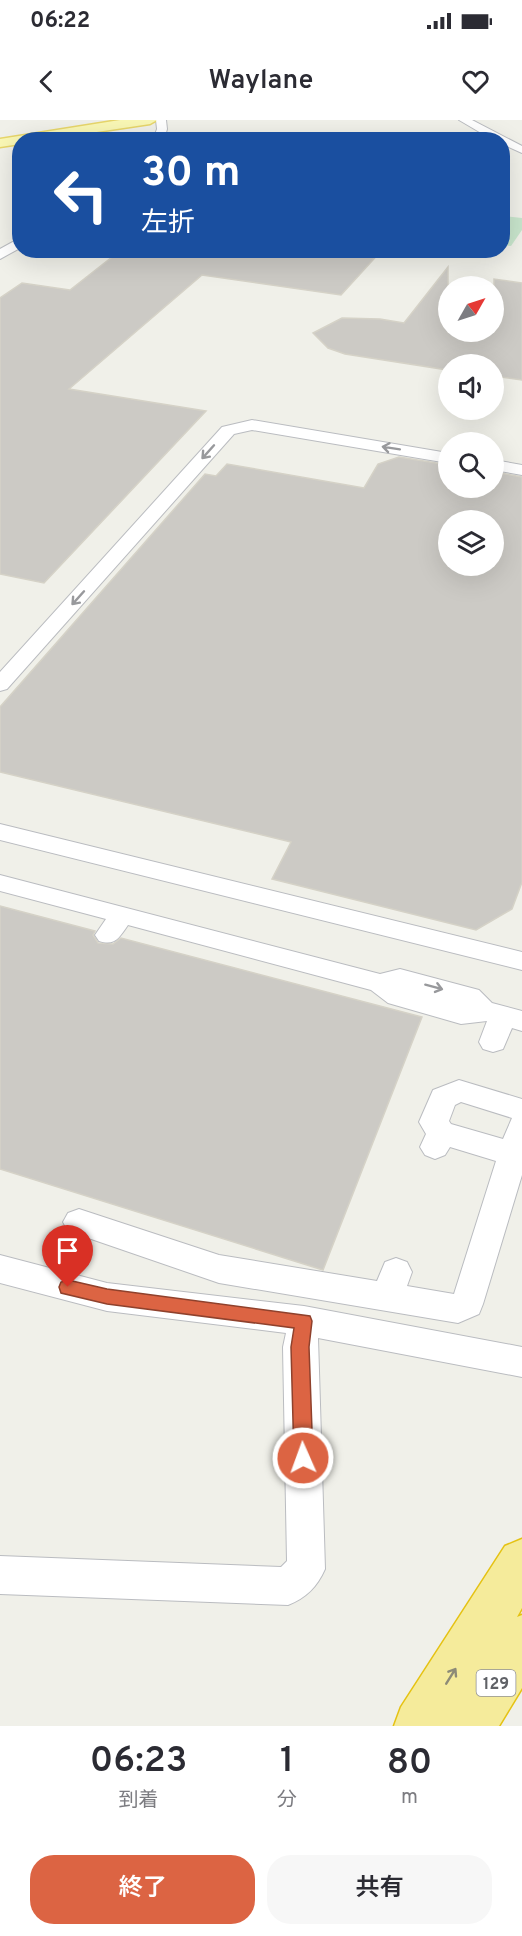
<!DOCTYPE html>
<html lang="ja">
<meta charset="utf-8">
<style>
body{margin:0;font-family:Overpass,"Noto Sans JP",sans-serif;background:#f7f7f7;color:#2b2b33;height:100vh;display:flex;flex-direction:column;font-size:22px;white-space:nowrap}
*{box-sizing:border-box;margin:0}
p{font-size:20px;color:#7c7c81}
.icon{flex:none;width:33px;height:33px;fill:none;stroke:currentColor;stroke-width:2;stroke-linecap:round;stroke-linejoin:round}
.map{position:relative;height:1606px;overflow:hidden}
.panel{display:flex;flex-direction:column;background:#fff;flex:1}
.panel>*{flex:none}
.hud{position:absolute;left:12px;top:12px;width:498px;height:126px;border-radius:24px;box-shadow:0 6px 24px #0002;background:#1a4fa0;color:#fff;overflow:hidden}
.needle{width:39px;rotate:51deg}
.controls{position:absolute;left:438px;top:156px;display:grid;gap:12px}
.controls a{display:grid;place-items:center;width:66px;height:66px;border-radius:50%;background:#fff;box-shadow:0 6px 24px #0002;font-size:30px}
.pin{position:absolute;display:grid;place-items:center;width:51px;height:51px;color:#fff;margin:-62px -26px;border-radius:50% 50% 50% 0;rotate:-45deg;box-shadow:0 0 6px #0007}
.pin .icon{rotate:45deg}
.me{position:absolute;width:66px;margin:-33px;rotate:358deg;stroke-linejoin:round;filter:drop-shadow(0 0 4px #0008)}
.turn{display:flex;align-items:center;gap:21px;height:126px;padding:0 30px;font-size:27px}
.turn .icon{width:78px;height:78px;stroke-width:2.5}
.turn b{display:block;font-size:42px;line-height:51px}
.eta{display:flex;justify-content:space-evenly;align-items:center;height:102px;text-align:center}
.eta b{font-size:36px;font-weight:600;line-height:42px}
.primary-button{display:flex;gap:12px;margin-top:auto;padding:12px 30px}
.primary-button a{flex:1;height:69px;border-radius:24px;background:#dc6443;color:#fff;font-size:24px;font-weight:600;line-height:69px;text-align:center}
.primary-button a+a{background:#f7f7f7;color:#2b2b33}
.status{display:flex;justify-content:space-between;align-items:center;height:42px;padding:0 30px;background:#fff;direction:ltr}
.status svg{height:16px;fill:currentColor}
header{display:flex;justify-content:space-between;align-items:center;height:78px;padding:0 30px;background:#fff;font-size:27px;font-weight:600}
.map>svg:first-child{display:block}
.green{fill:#c8e5cc}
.building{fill:#cccac5;stroke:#d5d2c7;stroke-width:1.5;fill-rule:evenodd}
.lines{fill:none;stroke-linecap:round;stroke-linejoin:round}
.minor-casing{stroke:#babcc0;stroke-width:2}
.major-casing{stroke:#e7d66b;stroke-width:3}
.highway-casing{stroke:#e5c213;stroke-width:3}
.minor{fill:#fff;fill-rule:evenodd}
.major{fill:#f9f7b5;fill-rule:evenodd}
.highway{fill:#f5eb9b;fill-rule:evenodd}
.oneway{stroke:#98999c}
.oneway2{stroke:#8d8b77}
.route{fill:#dc6443;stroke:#8f412c;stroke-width:1.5}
.labels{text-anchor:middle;stroke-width:4.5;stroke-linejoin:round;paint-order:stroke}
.shield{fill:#fff;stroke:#909195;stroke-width:1.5}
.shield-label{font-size:16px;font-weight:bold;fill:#606267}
</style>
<div class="status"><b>06:22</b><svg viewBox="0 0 49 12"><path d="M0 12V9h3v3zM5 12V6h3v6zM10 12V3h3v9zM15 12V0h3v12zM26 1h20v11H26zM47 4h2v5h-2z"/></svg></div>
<header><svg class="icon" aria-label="back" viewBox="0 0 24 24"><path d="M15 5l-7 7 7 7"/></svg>Waylane<svg class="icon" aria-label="heart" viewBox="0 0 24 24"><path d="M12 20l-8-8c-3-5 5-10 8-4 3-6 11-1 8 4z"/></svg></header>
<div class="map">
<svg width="522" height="1606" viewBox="0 0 522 1606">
<rect width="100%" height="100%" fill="#f0f0e9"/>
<!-- green -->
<path class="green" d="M 503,96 L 522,98 L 522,110 L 511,126 L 503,125 Z"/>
<!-- building -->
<g class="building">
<path d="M 121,130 L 382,130 L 341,175 L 202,155 L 69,269 L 206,291 L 44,463 L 0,454 L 0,178 L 22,163 L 70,170 Z"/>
<path d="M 448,147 L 448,212 L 494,212 L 494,159 L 522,163 L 522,260 L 494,256 L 494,244 L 448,244 L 448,250 L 345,234 L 328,228 L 313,213 L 342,198 L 380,199 L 404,203 Z"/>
<path d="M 399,337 L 448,345 L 448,368 L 494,368 L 494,352 L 522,357 L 522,762 L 512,789 L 476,810 L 272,759 L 291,722 L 0,652 L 0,587 L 205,354 L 216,356 L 227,344 L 364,368 L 378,344 ZM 448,400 L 494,400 L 494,446 L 448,446 Z"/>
<path d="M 0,786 L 95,811 L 93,815 L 98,823 L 113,824 L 121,818 L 422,897 L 323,1150 L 0,1049 Z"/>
</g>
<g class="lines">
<!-- minor casing -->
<g class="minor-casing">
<g id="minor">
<path d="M 156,0 L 166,0 L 167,9 L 164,20 L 153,20 L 157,9 Z"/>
<path d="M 459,0 L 472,0 L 522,26 L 522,33 L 502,24 L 502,20 L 493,20 Z"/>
<path d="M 20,118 L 20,128 L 0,139 L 0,129 Z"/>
<path d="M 252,300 L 448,333 L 448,343 L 252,310 L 234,314 L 7,569 L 0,571 L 0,552 L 222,307 Z"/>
<path d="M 494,340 L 522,345 L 522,355 L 494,350 Z"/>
<path d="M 0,704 L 522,832 L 522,850 L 0,720 Z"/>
<path d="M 0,755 L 380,854 L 400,849 L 479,870 L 492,883 L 522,891 L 522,911 L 512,908 L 503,929 L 493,932 L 483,929 L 479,922 L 487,901 L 461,904 L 388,883 L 371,870 L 128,805 C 119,818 115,826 99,821 L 95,815 L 106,799 L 0,771 Z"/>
<path d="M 459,960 L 522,979 L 522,1055 L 483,1184 L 479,1194 L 458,1203 L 219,1163 L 68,1111 L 63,1102 L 68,1093 L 79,1089 L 219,1135 L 377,1161 L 385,1142 L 396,1138 L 407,1142 L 412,1152 L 407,1166 L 454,1174 L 496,1041 L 450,1027 L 445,1035 L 435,1039 L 425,1035 L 420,1027 L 426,1014 L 419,1002 L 433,970 ZM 461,982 L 512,998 L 503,1019 L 451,1004 L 449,1001 L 455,985 Z"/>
<path d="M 0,1135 L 107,1163 L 304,1186 L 522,1227 L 522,1257 L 318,1218 L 325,1449 C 317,1467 306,1478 288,1485 L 0,1474 L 0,1436 L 281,1447 L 287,1441 L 283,1227 L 286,1213 L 107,1191 L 0,1163 Z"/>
</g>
</g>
<!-- major casing -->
<g class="major-casing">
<path id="major" d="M 120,0 L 157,0 L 150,4 L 43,20 L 20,20 L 20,24 L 0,27 L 0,19 Z"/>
</g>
<!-- highway casing -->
<g class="highway-casing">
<path id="highway" d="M 522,1419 L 522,1488 L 517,1497 L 522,1495 L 522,1568 L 499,1606 L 394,1606 L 401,1587 L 505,1426 Z"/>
</g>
<!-- minor -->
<use href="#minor" class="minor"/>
<!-- major -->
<use href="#major" class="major"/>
<!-- highway -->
<use href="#highway" class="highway"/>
</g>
<!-- one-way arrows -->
<defs><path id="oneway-shaft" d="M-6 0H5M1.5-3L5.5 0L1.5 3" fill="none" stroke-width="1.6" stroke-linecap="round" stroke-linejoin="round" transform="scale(1.5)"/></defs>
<g class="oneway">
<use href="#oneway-shaft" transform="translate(391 328) rotate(-171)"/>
<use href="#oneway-shaft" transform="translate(208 332) rotate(132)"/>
<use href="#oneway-shaft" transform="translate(78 478) rotate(132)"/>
<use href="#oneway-shaft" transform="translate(434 867) rotate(15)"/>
</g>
<use class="oneway2" href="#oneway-shaft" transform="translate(451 1556) rotate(-58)"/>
<!-- route -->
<path class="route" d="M 68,1160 L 107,1169 L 310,1196 L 312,1201 L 309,1227 L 313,1338 L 310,1344 L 303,1347 L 297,1344 L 294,1338 L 291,1227 L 294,1208 L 107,1184 L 61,1173 L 59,1167 L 61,1162 Z"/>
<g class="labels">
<!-- shield labels -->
<rect class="shield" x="476.5" y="1550" width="39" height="26" rx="4.5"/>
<g class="shield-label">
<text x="496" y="1569">129</text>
</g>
</g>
</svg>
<div class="controls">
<a><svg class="needle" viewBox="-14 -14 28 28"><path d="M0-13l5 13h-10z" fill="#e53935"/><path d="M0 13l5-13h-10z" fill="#7c7c81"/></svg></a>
<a><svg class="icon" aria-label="sound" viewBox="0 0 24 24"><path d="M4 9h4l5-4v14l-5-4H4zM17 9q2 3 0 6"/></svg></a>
<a><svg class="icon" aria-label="search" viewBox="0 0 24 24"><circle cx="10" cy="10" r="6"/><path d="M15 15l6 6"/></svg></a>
<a><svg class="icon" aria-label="layers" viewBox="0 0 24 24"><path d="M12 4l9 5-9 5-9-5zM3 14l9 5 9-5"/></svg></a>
</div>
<div class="pin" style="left:68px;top:1167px;background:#d93025"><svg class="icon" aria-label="arrive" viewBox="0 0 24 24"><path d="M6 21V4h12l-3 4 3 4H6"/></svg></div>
<svg class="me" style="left:303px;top:1338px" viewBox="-20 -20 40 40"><circle r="17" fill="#dc6443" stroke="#fff" stroke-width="3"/><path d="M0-11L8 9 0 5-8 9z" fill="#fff"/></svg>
<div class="hud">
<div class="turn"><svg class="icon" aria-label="left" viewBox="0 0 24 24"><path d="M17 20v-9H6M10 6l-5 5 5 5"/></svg><div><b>30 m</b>左折</div></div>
</div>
</div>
<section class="panel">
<div class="eta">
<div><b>06:23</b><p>到着</p></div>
<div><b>1</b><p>分</p></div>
<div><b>80</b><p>m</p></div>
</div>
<div class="primary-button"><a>終了</a><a>共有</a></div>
</section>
